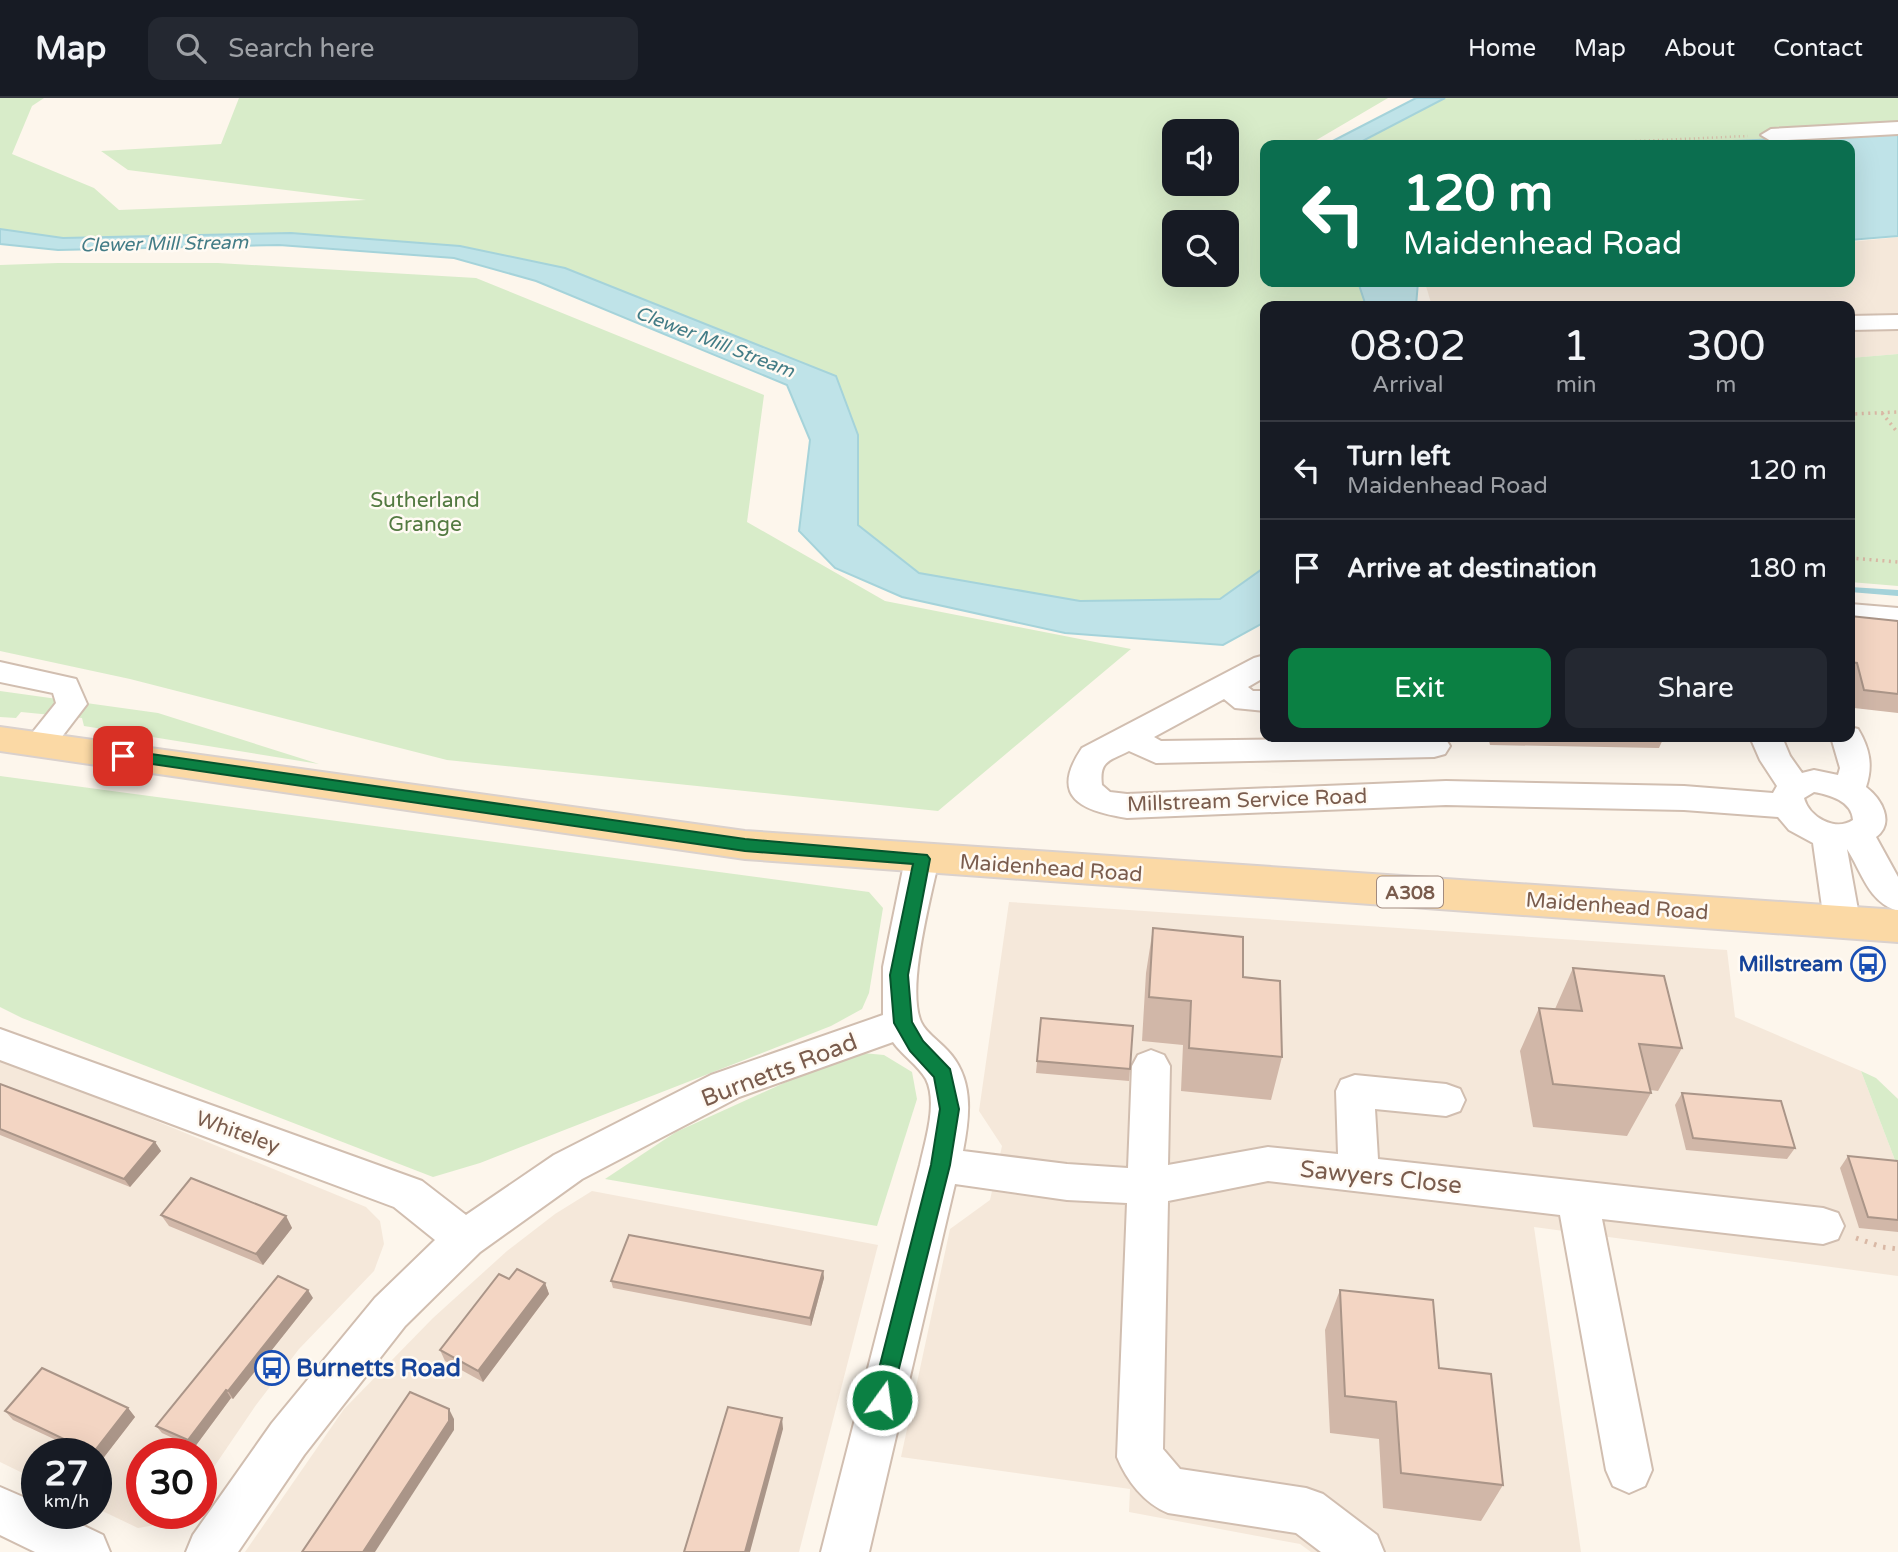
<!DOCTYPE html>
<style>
body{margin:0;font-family:"Varela Round",sans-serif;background:#242831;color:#f1f3f6;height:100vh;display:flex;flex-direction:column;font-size:26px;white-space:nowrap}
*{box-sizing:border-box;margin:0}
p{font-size:23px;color:#9ea1a6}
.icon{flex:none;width:38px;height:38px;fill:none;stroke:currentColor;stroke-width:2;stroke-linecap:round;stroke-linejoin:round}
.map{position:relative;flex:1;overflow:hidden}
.drawer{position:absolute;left:1260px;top:203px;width:595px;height:441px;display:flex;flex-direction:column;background:#171b24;border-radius:14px;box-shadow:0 7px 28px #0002}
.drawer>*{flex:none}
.top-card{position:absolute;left:1260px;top:42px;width:595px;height:147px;border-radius:14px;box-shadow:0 7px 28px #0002;background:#0b6e4f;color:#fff;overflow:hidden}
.fabs{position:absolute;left:1162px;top:21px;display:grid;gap:14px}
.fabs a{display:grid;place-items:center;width:77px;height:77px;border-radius:14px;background:#171b24;box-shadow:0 7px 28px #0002;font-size:35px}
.speed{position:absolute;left:21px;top:1340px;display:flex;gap:14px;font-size:35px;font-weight:700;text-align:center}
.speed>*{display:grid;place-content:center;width:91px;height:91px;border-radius:50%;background:#171b24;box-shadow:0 7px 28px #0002;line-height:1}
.speed small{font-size:18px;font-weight:400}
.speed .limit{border:10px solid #d22;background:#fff;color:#111}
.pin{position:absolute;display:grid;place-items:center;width:60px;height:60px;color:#fff;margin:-30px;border-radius:14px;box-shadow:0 4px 10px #0006}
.me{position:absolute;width:77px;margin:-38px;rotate:14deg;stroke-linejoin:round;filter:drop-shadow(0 0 5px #0008)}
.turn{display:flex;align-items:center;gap:24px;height:147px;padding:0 28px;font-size:32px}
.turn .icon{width:91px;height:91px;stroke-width:2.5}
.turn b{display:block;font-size:49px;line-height:60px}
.eta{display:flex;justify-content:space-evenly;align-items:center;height:119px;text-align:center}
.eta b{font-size:42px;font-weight:600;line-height:49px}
.button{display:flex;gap:14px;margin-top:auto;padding:14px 28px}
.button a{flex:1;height:80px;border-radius:14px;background:#0b8043;color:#fff;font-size:28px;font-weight:600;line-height:80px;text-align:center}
.button a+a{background:#242831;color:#f1f3f6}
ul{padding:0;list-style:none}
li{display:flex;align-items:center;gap:21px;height:98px;padding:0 28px;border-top:2px solid #363941}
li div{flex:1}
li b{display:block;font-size:26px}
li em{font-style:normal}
header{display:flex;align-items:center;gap:42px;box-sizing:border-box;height:98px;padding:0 35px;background:#171b24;border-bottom:2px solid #363941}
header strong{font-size:33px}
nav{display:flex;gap:38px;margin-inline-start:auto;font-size:24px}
.search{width:490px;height:63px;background:#242831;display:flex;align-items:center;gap:18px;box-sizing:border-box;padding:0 24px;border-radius:14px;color:#9ea1a6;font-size:26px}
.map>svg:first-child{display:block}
.residential{fill:#f5e8da}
.green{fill:#d8ecc9;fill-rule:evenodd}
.water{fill:#bfe3e8;stroke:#a5d3da;stroke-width:2}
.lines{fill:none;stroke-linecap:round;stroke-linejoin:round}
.stream{fill:#a5d3da;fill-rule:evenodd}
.minor-casing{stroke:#d1beb0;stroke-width:4}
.major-casing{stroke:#dad1cd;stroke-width:4}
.path-far2{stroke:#d9b8a5;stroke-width:2.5;stroke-dasharray:1 3.5;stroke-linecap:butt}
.path-far1{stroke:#d9b8a5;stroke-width:3.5;stroke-dasharray:2 4.5;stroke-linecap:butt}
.path{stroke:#d9b8a5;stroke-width:5;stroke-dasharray:2.5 7;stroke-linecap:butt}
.minor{fill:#fff;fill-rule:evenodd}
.major{fill:#fbd9a5;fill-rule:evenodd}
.wall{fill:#d1b7a8}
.shaded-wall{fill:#aa9588}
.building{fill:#f3d5c3;stroke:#aa9588;stroke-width:2}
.route{fill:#0b8043;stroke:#07532c;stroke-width:2}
.labels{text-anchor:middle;stroke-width:5;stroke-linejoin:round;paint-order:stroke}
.far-water-label{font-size:19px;font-style:italic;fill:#437c86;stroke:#fffaf3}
.shield{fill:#fffaf3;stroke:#a28b7f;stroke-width:2}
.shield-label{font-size:19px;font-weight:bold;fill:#7a5c4d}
.park-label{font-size:21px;fill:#537a41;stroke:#fffaf3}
.street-label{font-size:21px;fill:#7a5c4d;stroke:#fffaf3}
.transit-label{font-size:21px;font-weight:bold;fill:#164399;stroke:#fffaf3;text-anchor:end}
.near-street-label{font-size:24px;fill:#7a5c4d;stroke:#fffaf3}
.near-transit-label{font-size:24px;font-weight:bold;fill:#164399;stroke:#fffaf3;text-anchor:start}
</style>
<header>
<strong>Map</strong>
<div class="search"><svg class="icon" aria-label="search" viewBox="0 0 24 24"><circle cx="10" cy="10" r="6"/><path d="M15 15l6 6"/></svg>Search here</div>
<nav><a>Home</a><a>Map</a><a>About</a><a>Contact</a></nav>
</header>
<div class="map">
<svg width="1898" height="1454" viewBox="0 0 1898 1454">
<rect width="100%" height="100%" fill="#fdf6ec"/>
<!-- residential -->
<g class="residential">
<path d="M 1898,139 L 1898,256 L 1850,260 L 1850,208 L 1432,208 L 1425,185 L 1850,184 L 1850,144 Z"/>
<path d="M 1009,804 L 1727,852 L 1735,919 L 1861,973 L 1898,1070 L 1898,1178 L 1534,1129 L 1581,1454 L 1311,1454 L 1300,1446 L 1129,1414 L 1130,1391 L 901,1359 L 950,1131 L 990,1102 L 1002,1048 L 979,1013 Z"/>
<path d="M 0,959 L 366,1109 L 380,1123 L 384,1146 L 374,1173 L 299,1251 L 256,1307 L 201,1388 L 201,1356 L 142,1356 L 142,1416 L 175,1416 L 161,1426 L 138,1430 L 96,1410 L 96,1356 L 37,1356 L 37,1382 L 0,1364 Z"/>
<path d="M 592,1093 L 878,1147 L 799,1454 L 245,1454 L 344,1311 L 433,1220 L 507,1153 L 555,1116 Z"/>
</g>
<!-- green -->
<g class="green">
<path d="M 0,0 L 44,0 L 32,8 L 12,56 L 94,90 L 119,112 L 366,102 L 128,72 L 101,53 L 221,46 L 239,0 L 1388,0 L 1308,47 L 1265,47 L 1265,184 L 1358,184 L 1366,208 L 1265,208 L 1265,469 L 1220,501 L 1080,503 L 919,475 L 858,427 L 858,337 L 836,278 L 565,170 L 460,148 L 291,135 L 63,140 L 0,131 ZM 1174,33 L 1227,33 L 1227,86 L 1174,86 ZM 1174,124 L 1227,124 L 1227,177 L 1174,177 Z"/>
<path d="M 1445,0 L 1898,0 L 1898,36 L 1637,47 L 1355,47 Z"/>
<path d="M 58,165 L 218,165 L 476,180 L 764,297 L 747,424 L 885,503 L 1131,551 L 938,713 L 447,662 L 130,581 L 0,553 L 0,167 Z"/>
<path d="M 1898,256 L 1898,488 L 1850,484 L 1850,260 Z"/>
<path d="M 0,593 L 158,615 L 319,666 L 84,628 L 82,620 L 21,614 L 16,620 L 0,619 Z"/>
<path d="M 0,678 L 869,794 L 883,810 L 869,895 L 862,911 L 831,928 L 480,1065 L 433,1079 L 22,920 L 0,909 Z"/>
<path d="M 852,954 L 884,957 L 912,974 L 917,1001 L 877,1128 L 605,1081 L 676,1034 Z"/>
<path d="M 1861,973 L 1876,980 L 1898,1001 L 1898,1070 Z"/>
</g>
<!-- water -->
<g class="water">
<path d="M 1416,0 L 1445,0 L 1355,47 L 1325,47 Z"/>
<path d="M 1898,36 L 1898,138 L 1850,142 L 1850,47 L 1637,47 Z"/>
<path d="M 0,131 L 63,140 L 291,135 L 460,148 L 565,170 L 836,278 L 858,337 L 858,427 L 919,475 L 1080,503 L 1220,501 L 1265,469 L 1265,524 L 1223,547 L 1065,535 L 902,499 L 835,470 L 799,433 L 810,342 L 787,287 L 536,183 L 454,160 L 279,147 L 58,152 L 0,146 Z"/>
<path d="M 1358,184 L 1418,184 L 1416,208 L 1366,208 Z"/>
</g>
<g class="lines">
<!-- stream -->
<path class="stream" d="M 1850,489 L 1898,492 L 1898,498 L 1850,494 Z"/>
<!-- minor casing -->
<g class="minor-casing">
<g id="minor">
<path d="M 1898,24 L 1898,36 L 1771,43 L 1761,37 L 1771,31 Z"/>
<path d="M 1898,217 L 1898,231 L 1850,232 L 1850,218 Z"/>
<path d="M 1850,506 L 1898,510 L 1898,528 L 1850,524 Z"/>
<path d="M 1265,557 L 1265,579 L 1248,589 L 1253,593 L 1265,593 L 1265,613 L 1235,610 L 1224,601 L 1154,639 L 1161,643 L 1440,639 L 1445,640 L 1450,648 L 1445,656 L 1434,659 L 1156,665 L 1129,653 C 1109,663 1099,663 1102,687 L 1110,694 L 1127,696 L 1446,683 L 1684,688 L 1773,695 L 1777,688 L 1760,662 L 1750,639 L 1782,639 L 1790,658 L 1802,675 L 1814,672 L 1838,677 L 1840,670 L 1831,639 L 1850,639 L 1850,629 L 1858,631 C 1870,651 1873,668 1866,689 C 1882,701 1895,725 1876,739 L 1898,779 L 1898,813 C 1868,804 1862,774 1847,751 L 1860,823 L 1854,832 L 1842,836 L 1830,832 L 1824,823 L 1813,745 L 1789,732 L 1778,719 L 1684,712 L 1446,707 L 1127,720 C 1081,713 1049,699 1082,650 L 1254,560 ZM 1814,694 C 1830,697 1852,703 1853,722 C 1835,734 1809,719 1804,700 Z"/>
<path d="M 0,564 L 76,581 L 87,606 L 51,653 L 40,656 L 29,653 L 24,645 L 56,605 L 53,595 L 0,584 Z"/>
<path d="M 922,749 L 934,752 L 939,761 C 931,799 906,890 921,924 C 926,935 939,943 947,952 C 974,980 970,1017 963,1053 L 1067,1066 L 1128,1070 L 1132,968 L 1138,957 L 1151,952 L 1164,957 L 1170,968 L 1168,1067 L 1268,1049 L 1338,1056 L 1336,993 L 1341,982 L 1355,977 L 1446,986 L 1460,991 L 1465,1002 L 1460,1013 L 1446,1018 L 1375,1011 L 1378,1061 L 1823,1110 L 1838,1115 L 1844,1128 L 1838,1141 L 1823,1146 L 1602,1121 L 1652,1372 L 1645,1388 L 1629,1395 L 1613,1388 L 1606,1372 L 1560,1117 L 1268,1083 L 1168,1103 L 1163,1351 L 1180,1371 L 1306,1390 L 1323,1396 L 1377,1437 L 1384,1454 L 1321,1454 L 1296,1435 L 1168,1415 C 1144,1405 1127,1383 1117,1359 L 1127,1105 L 1067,1102 L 955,1086 L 869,1454 L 821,1454 L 920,1067 C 925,1043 938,1005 926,981 C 918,967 902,957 893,944 L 739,999 L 582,1081 L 480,1154 L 405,1228 L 304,1357 L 238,1454 L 186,1454 L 193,1437 L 272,1325 L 375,1200 L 435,1142 L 394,1109 L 0,962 L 0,931 L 422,1083 L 466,1117 L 554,1057 L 711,977 L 883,917 L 883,869 L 905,761 L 910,752 Z"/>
<path d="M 0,1389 L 37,1405 L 37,1416 L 59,1416 L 103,1437 L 110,1454 L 35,1454 L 0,1437 Z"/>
</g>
</g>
<!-- major casing -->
<g class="major-casing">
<path id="major" d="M 0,629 L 745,733 L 1898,812 L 1898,844 L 745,761 L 0,653 Z"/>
</g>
<!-- path-far2 -->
<path class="path-far2" d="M 1550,47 L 1748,38"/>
<!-- path-far1 -->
<g class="path-far1">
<path d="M 1882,315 L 1898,335"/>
<path d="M 1850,319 L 1853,316 L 1898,314"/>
<path d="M 1850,460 L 1898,464"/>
</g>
<!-- path -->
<path class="path" d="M 1856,1140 L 1882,1149 L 1898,1151"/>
<!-- minor -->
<use href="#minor" class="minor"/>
<!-- major -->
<use href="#major" class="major"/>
</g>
<!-- wall -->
<g class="wall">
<path d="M 1850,518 L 1898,523 L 1898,615 L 1854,610 L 1850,592 Z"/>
<path d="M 1488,639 L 1664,639 L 1659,650 L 1490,647 Z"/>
<path d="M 1153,830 L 1243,879 L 1282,959 L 1271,1002 L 1181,993 L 1183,947 L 1142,943 L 1146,875 Z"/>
<path d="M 1573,870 L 1682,950 L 1658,993 L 1650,992 L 1651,995 L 1627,1038 L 1533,1029 L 1520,953 L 1539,910 L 1555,911 Z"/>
<path d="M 1041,920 L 1130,971 L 1129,983 L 1036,975 Z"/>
<path d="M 0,986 L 155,1044 L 161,1053 L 130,1089 L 0,1037 Z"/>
<path d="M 1682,995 L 1795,1050 L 1787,1061 L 1686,1052 L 1675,1007 Z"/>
<path d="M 1848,1058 L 1898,1063 L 1898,1134 L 1859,1130 L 1840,1070 Z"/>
<path d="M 161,1117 L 286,1118 L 292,1130 L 263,1167 L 169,1128 Z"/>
<path d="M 823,1173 L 824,1180 L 811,1228 L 613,1190 L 611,1183 Z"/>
<path d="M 509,1181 L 545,1185 L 549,1196 L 483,1284 L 445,1263 L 440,1252 Z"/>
<path d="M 1340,1192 L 1439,1270 L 1503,1387 L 1481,1423 L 1383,1410 L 1379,1341 L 1330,1335 L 1325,1232 Z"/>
<path d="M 313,1200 L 233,1301 L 231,1300 L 194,1350 L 162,1335 L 156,1328 Z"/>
<path d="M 128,1310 L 135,1319 L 101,1363 L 96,1361 L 96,1356 L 86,1356 L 13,1322 L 5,1313 Z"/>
</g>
<!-- shaded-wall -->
<g class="shaded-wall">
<path d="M 155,1044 L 161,1053 L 130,1089 L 124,1081 Z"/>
<path d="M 286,1118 L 292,1130 L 263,1167 L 256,1156 Z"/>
<path d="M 823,1173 L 824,1180 L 811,1228 L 810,1220 Z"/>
<path d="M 545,1185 L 549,1196 L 483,1284 L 478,1273 Z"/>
<path d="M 308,1192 L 313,1200 L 233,1301 L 228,1293 Z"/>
<path d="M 226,1292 L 231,1300 L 194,1350 L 188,1342 Z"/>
<path d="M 128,1310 L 135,1319 L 101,1363 L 96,1358 L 96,1356 L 93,1355 Z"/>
<path d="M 449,1311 L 454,1321 L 454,1332 L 375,1454 L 363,1454 Z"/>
<path d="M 782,1320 L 783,1331 L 750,1454 L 745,1454 Z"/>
</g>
<!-- building -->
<g class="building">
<path d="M 1850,518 L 1898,523 L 1898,596 L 1864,592 L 1857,565 L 1850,564 Z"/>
<path d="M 1153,830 L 1243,839 L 1243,879 L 1280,883 L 1282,959 L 1189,950 L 1191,903 L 1149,899 Z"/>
<path d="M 1573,870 L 1664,878 L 1682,950 L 1639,946 L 1651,995 L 1553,986 L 1539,910 L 1582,913 Z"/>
<path d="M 1041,920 L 1133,928 L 1130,971 L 1037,963 Z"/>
<path d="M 0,986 L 155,1044 L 124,1081 L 0,1031 Z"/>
<path d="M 1682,995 L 1781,1003 L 1795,1050 L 1693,1040 Z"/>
<path d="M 1848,1058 L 1898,1063 L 1898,1122 L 1868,1119 Z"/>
<path d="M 191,1080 L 286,1118 L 256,1156 L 161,1117 Z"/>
<path d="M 629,1137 L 823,1173 L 810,1220 L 611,1183 Z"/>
<path d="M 517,1171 L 545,1185 L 478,1273 L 440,1252 L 499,1176 L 509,1181 Z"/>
<path d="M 278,1178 L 308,1192 L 228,1293 L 226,1292 L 188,1342 L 156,1328 Z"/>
<path d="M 1340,1192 L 1433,1202 L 1439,1270 L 1491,1276 L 1503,1387 L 1401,1375 L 1396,1304 L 1345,1298 Z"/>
<path d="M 42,1270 L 128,1310 L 93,1355 L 5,1313 Z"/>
<path d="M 410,1294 L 449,1311 L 449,1323 L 363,1454 L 302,1454 Z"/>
<path d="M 728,1309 L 782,1320 L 745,1454 L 684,1454 Z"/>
</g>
<!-- route -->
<path class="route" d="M 123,652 L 745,741 L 927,757 L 930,761 L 908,877 L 912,924 L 923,943 L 950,971 L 959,1011 L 950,1067 L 889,1310 L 882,1313 L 874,1310 L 871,1302 L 931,1067 L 940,1011 L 934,979 L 910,953 L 894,925 L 890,877 L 913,766 L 745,753 L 118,661 L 116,658 L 118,654 Z"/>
<!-- icons -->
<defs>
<g id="bus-ring" transform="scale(1.75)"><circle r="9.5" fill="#fffaf3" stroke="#1a4fb4" stroke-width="1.5"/><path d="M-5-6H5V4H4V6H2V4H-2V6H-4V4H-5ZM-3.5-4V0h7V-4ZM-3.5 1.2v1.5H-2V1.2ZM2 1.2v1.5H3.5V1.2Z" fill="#1a4fb4"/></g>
</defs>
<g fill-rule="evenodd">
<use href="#bus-ring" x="1868" y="866"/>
<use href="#bus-ring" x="272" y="1270"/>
</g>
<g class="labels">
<!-- far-water labels -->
<g class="far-water-label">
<text transform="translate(164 145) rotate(-1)" y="7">Clewer Mill Stream</text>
<text transform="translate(715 243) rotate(21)" y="7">Clewer Mill Stream</text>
</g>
<!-- shield labels -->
<rect class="shield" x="1377" y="778.5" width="66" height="31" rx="5"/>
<g class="shield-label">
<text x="1410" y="801">A308</text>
</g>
<!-- park labels -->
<g class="park-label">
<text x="425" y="409">Sutherland<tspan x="425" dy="24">Grange</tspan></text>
</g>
<!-- street labels -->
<g class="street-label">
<text transform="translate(1247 702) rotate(-2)" y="7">Millstream Service Road</text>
<text transform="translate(1051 770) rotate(4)" y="7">Maidenhead Road</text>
<text transform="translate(1617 808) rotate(4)" y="7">Maidenhead Road</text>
<text transform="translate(238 1034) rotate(20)" y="7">Whiteley</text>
</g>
<!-- transit labels -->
<g class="transit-label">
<text x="1843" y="873">Millstream</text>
</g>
<!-- near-street labels -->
<g class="near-street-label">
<text transform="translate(779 972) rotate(-21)" y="8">Burnetts Road</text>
<text transform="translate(1381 1079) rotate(6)" y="8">Sawyers Close</text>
</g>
<!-- near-transit labels -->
<g class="near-transit-label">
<text x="296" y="1278">Burnetts Road</text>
</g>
</g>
</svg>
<div class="fabs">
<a><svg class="icon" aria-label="sound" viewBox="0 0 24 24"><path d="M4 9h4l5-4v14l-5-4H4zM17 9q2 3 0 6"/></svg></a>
<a><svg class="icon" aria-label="search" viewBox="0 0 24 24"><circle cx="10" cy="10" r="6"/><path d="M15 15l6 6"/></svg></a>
</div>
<div class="speed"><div>27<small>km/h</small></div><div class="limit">30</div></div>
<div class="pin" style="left:123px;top:658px;background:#d93025"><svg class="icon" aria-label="arrive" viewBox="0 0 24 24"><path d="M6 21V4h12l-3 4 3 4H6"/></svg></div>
<svg class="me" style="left:882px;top:1302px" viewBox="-20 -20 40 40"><circle r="17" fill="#0b8043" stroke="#fff" stroke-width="3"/><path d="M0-11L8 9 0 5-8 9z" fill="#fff"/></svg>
<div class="top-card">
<div class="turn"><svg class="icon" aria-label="left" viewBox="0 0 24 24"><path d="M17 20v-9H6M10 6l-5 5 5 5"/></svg><div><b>120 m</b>Maidenhead Road</div></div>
</div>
<section class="drawer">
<div class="eta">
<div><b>08:02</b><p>Arrival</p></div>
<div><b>1</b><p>min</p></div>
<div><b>300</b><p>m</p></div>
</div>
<ul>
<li><svg class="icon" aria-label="left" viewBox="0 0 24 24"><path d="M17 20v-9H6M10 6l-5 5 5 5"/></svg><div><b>Turn left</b><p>Maidenhead Road</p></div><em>120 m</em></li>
<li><svg class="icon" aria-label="arrive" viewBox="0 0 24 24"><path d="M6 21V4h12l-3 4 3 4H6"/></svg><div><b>Arrive at destination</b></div><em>180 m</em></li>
</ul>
<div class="button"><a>Exit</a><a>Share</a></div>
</section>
</div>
